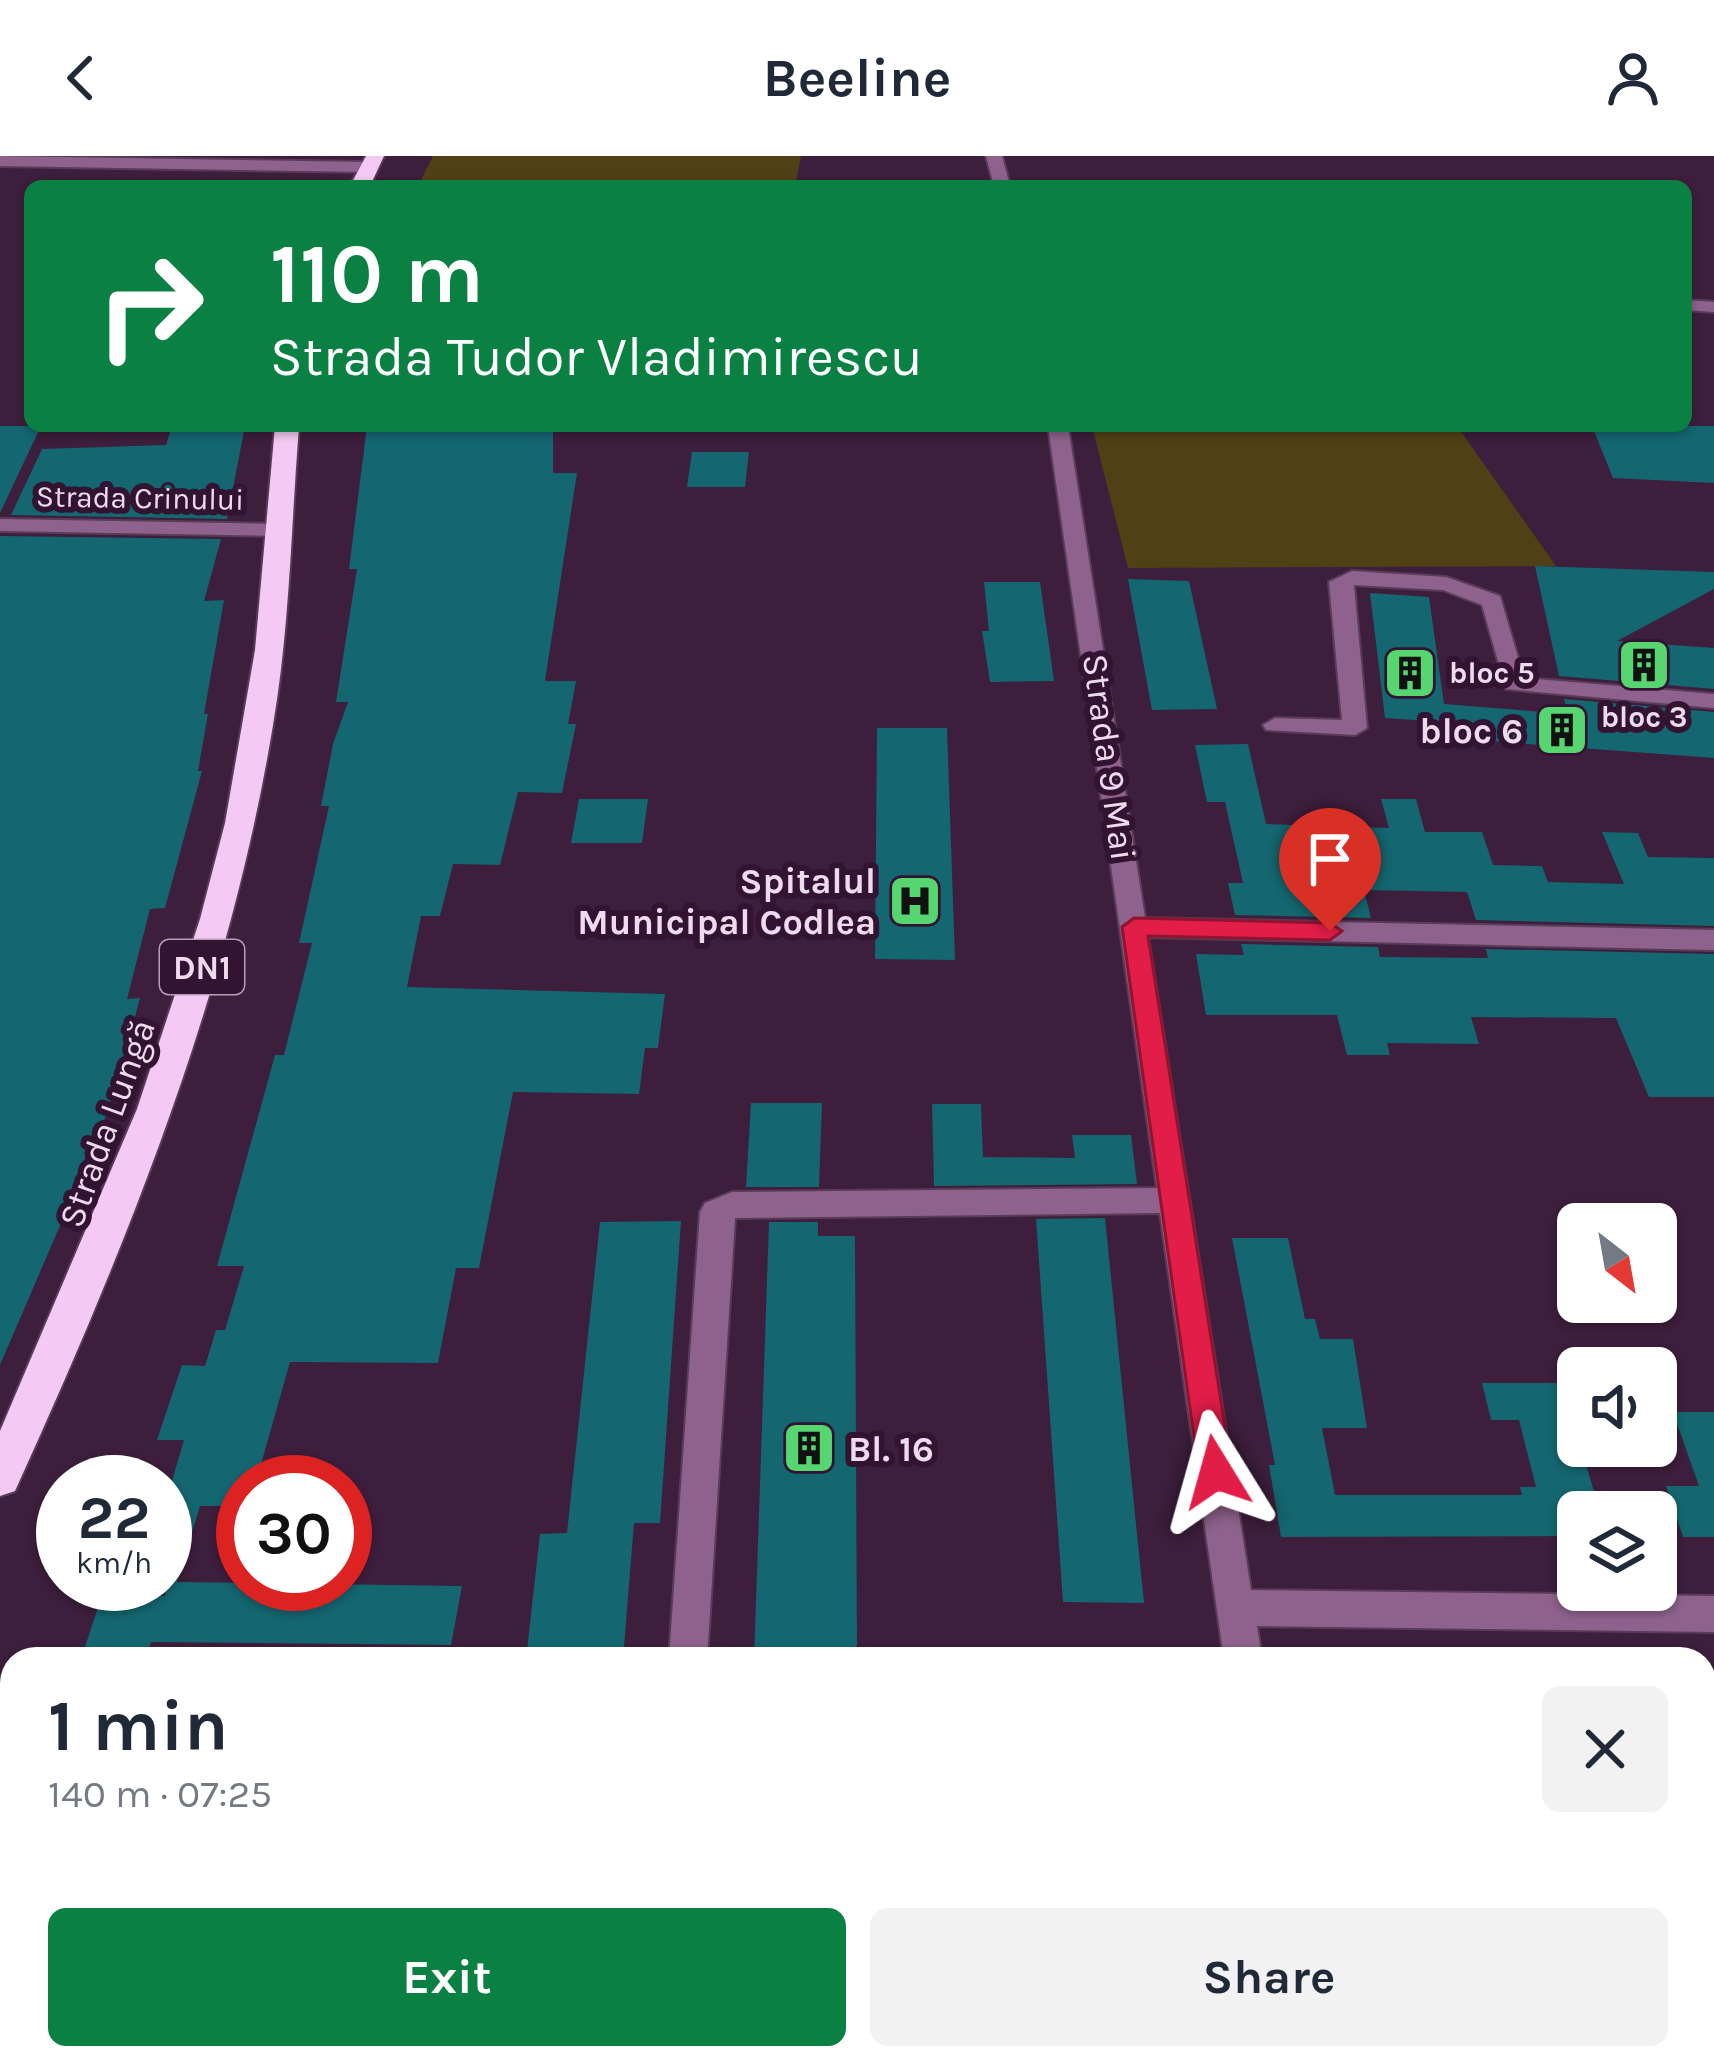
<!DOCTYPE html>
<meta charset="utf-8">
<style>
body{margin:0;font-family:Karla,sans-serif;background:#f2f2f3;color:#1f2937;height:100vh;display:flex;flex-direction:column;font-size:45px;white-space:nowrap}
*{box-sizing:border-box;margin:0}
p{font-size:39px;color:#747a83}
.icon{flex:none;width:66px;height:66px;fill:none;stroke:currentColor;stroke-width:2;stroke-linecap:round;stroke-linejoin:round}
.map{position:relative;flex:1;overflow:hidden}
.details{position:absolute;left:0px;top:1491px;width:1716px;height:423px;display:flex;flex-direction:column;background:#fff;border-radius:36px 36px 0 0;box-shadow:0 3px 9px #0004}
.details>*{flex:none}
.banner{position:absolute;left:24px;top:24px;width:1668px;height:252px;border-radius:18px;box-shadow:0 3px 9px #0004;background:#0b8043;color:#fff;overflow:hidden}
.needle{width:78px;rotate:149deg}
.fabs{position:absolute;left:1557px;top:1047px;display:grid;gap:24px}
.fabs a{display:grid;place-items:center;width:120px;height:120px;border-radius:18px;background:#fff;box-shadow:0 3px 9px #0004;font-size:60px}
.speed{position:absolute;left:36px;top:1299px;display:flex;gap:24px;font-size:60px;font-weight:700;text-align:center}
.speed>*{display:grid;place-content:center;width:156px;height:156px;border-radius:50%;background:#fff;box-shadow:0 3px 9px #0004;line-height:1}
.speed small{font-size:30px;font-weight:400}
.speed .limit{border:18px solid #d22;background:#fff;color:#111}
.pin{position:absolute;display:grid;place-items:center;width:102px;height:102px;color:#fff;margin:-123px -51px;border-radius:50% 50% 50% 0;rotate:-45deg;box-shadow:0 0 12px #0007}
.pin .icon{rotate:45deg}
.me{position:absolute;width:132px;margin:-66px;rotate:352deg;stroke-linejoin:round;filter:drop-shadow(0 0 9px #0008)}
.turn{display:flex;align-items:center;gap:42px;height:252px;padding:0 48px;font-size:54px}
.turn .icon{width:156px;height:156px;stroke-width:2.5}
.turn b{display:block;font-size:84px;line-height:102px}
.round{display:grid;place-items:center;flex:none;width:126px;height:126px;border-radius:18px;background:#f2f2f3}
.overview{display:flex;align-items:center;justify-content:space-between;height:204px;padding:0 48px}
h1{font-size:72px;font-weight:700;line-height:90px}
.cta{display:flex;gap:24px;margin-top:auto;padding:24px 48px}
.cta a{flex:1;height:138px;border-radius:18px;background:#0b8043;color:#fff;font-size:48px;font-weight:700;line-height:138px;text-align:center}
.cta a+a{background:#f2f2f3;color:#1f2937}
header{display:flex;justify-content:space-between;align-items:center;height:156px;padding:0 48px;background:#fff;font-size:54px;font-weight:700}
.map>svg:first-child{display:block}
.green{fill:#504015}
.building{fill:#146670}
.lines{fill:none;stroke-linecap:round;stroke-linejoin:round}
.minor-casing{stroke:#593c58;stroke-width:4}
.highway-casing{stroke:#593c58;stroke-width:4}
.minor{fill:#8e628d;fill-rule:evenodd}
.highway{fill:#f4c9f3;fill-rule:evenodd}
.route{fill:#e11d48;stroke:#92132f;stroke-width:3}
.labels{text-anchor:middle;stroke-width:12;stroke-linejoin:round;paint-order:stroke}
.far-street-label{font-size:30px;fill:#efdbee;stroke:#321432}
.far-poi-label{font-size:30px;font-weight:bold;fill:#efdbee;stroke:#321432;text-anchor:start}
.shield{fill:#321432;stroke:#b69fb6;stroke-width:3}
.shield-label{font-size:33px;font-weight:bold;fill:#efdbee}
.poi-label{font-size:36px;font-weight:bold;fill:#efdbee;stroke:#321432;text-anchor:end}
.street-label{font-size:36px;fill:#efdbee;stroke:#321432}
</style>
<header><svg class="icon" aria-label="back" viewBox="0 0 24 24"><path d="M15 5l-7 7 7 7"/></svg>Beeline<svg class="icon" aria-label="person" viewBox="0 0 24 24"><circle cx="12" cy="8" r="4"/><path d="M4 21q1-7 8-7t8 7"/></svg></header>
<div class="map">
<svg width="1714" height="1912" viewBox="0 0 1714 1912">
<rect width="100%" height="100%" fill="#3d1e3c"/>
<!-- green -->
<g class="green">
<path d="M 433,0 L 801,0 L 795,30 L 418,30 Z"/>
<path d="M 1092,270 L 1457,270 L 1556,410 L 1128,412 Z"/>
</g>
<!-- building -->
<g class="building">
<path d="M 0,270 L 41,270 L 0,357 Z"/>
<path d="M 172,270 L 245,270 L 227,363 L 11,359 L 42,293 L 166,289 Z"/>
<path d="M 367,270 L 553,270 L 553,317 L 577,317 L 545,525 L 576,525 L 568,568 L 576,568 L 562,637 L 518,636 L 500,709 L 453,708 L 440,760 L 421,760 L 407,831 L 665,838 L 658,892 L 645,892 L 639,938 L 513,936 L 479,1112 L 456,1112 L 438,1207 L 290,1206 L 256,1326 L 243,1326 L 243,1350 L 200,1350 L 177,1426 L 462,1430 L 451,1489 L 151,1486 L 146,1503 L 81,1503 L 102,1439 L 165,1440 L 165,1348 L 184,1284 L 157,1284 L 182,1209 L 205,1210 L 216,1174 L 225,1174 L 244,1110 L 217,1110 L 275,899 L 284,899 L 312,787 L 299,787 L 329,650 L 321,650 L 333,588 L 348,546 L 336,546 L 357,413 L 349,413 Z"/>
<path d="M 1592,270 L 1714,270 L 1714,327 L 1613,322 Z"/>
<path d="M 692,296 L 749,296 L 745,331 L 687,331 Z"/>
<path d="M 0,380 L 221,383 L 204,445 L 224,444 L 204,558 L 208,558 L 198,615 L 202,615 L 165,752 L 150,753 L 127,843 L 140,842 L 125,899 L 96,990 L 88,991 L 68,1064 L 62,1065 L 0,1209 Z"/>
<path d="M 1535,410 L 1714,416 L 1714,433 L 1617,485 L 1714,492 L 1714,533 L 1559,520 Z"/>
<path d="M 1128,423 L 1189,425 L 1217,553 L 1152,554 Z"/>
<path d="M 984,426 L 1040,426 L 1054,525 L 990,526 L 982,475 L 989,475 Z"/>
<path d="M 1370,437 L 1429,441 L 1444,548 L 1568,558 L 1564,543 L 1714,556 L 1714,602 L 1449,582 L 1446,566 L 1385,562 Z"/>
<path d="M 877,572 L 947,572 L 955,804 L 875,803 Z"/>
<path d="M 1248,588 L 1266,668 L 1389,672 L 1381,643 L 1416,643 L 1425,676 L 1482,676 L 1493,709 L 1542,710 L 1548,726 L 1624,728 L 1602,676 L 1638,677 L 1648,701 L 1714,702 L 1714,770 L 1476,764 L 1467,736 L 1364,734 L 1371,762 L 1235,759 L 1228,727 L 1243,727 L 1225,646 L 1207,646 L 1195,589 Z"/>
<path d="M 579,643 L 648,643 L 642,687 L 571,687 Z"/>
<path d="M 1241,788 L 1378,791 L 1380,801 L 1488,802 L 1486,793 L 1714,798 L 1714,941 L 1649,941 L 1616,862 L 1471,861 L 1479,888 L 1387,887 L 1390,899 L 1347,899 L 1337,859 L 1206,859 L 1196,798 L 1244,799 Z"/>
<path d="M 751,947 L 822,947 L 819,1031 L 746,1031 Z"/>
<path d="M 932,948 L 981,948 L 983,1001 L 1075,1002 L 1072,979 L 1131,979 L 1137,1028 L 934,1030 Z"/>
<path d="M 1105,1062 L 1144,1447 L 1063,1446 L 1036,1063 Z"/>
<path d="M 681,1065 L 660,1367 L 634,1367 L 623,1503 L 526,1503 L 540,1378 L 567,1377 L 600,1066 Z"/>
<path d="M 769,1066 L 818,1066 L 818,1080 L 855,1080 L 857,1503 L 754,1503 Z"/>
<path d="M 1232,1082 L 1288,1082 L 1305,1163 L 1315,1163 L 1320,1183 L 1353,1183 L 1367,1272 L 1322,1272 L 1335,1339 L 1522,1339 L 1520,1331 L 1536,1331 L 1519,1264 L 1491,1264 L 1482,1227 L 1562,1227 L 1600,1356 L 1578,1356 L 1578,1380 L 1281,1381 L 1269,1309 L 1275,1309 Z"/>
<path d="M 1673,1256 L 1714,1256 L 1714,1381 L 1683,1381 L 1666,1330 L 1699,1330 Z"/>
</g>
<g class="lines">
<!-- minor casing -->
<g class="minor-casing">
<g id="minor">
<path d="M 0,0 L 368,6 L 376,11 L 368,16 L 0,10 Z"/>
<path d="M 986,0 L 1002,0 L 1010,30 L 994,30 Z"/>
<path d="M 1686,144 L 1714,146 L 1714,156 L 1686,154 Z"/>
<path d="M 1048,270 L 1068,270 L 1145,762 L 1714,774 L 1714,794 L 1148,781 L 1251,1434 L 1714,1440 L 1714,1476 L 1257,1470 L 1262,1503 L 1224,1503 L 1160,1057 L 735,1062 L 707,1503 L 669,1503 L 700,1056 L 705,1047 L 732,1036 L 1157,1032 Z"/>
<path d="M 0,363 L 278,368 L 289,374 L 278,380 L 0,375 Z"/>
<path d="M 1352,415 L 1446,421 L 1500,440 L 1524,522 L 1714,538 L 1714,552 L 1506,533 L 1482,449 L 1443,434 L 1354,429 L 1367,572 L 1355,579 L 1266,574 L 1263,569 L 1275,562 L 1342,564 L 1329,426 Z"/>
<path d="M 643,1902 L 687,1902 L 686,1912 L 642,1912 Z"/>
<rect x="948" y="1902" width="44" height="10"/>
<path d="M 1276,1902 L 1320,1902 L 1322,1912 L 1278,1912 Z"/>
</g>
</g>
<!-- highway casing -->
<g class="highway-casing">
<g id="highway">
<path d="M 366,0 L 384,0 L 370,30 L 350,30 Z"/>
<path d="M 275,270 L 299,270 C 291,370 290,470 273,569 C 229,837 127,1089 15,1335 L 0,1340 L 0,1275 L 137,953 L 200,763 L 225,667 L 255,494 Z"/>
</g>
</g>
<!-- minor -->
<use href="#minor" class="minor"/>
<!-- highway -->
<use href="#highway" class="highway"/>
</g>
<!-- route -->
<path class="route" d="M 1134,762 L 1330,767 L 1342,775 L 1330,784 L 1148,780 L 1232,1316 L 1227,1327 L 1216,1331 L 1204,1327 L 1199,1316 L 1122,771 Z"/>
<!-- icons -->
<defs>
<g id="building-square" transform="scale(2.7)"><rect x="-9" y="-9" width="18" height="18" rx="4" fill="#57d570" stroke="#321432"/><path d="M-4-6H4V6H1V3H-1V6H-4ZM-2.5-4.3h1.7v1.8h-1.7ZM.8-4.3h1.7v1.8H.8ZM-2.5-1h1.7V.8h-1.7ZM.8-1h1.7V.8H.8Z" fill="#111"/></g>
<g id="hospital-square" transform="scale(2.7)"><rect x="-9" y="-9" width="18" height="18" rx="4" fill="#57d570" stroke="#321432"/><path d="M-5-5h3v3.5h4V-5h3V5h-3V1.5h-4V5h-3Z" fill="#111"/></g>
</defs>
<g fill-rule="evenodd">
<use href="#building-square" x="1644" y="509"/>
<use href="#building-square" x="1410" y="517"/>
<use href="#building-square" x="1562" y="574"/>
<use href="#hospital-square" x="915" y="745"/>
<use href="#building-square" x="809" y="1292"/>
</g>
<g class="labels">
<!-- far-street labels -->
<g class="far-street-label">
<text transform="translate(140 342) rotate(1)" y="10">Strada Crinului</text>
</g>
<!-- far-poi labels -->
<g class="far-poi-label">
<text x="1449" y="527">bloc 5</text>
<text x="1644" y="571" text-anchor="middle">bloc 3</text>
</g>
<!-- shield labels -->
<rect class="shield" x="160" y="784" width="84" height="54" rx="9"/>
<g class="shield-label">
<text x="202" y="823">DN1</text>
</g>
<!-- poi labels -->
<g class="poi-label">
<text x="1523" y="587">bloc 6</text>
<text x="876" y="737">Spitalul<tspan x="876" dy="41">Municipal Codlea</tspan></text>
<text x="848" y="1305" text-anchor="start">Bl. 16</text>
</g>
<!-- street labels -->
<g class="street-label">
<text transform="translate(1110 601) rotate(82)" y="13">Strada 9 Mai</text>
<text transform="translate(106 967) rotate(-70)" y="13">Strada Lungă</text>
</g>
</g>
</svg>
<div class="fabs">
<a><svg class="needle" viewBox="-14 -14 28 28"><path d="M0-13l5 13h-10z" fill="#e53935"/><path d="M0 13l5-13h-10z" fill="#747a83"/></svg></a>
<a><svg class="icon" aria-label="sound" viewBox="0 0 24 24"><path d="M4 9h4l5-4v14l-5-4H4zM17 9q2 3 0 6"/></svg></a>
<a><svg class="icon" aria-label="layers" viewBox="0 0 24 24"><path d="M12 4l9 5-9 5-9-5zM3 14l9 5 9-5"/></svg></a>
</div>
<div class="speed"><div>22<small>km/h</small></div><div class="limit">30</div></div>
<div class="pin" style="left:1330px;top:775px;background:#d93025"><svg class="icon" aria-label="arrive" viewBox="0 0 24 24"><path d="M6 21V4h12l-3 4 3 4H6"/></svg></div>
<svg class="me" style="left:1216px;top:1316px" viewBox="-20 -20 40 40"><path d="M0-17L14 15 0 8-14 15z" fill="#e11d48" stroke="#fff" stroke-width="4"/></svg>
<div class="banner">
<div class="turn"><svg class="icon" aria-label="right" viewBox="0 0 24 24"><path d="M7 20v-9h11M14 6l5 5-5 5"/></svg><div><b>110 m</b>Strada Tudor Vladimirescu</div></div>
</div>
<section class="details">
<div class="overview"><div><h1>1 min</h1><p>140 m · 07:25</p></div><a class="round"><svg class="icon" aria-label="close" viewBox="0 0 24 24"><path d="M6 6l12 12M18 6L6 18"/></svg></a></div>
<div class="cta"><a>Exit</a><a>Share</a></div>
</section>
</div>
